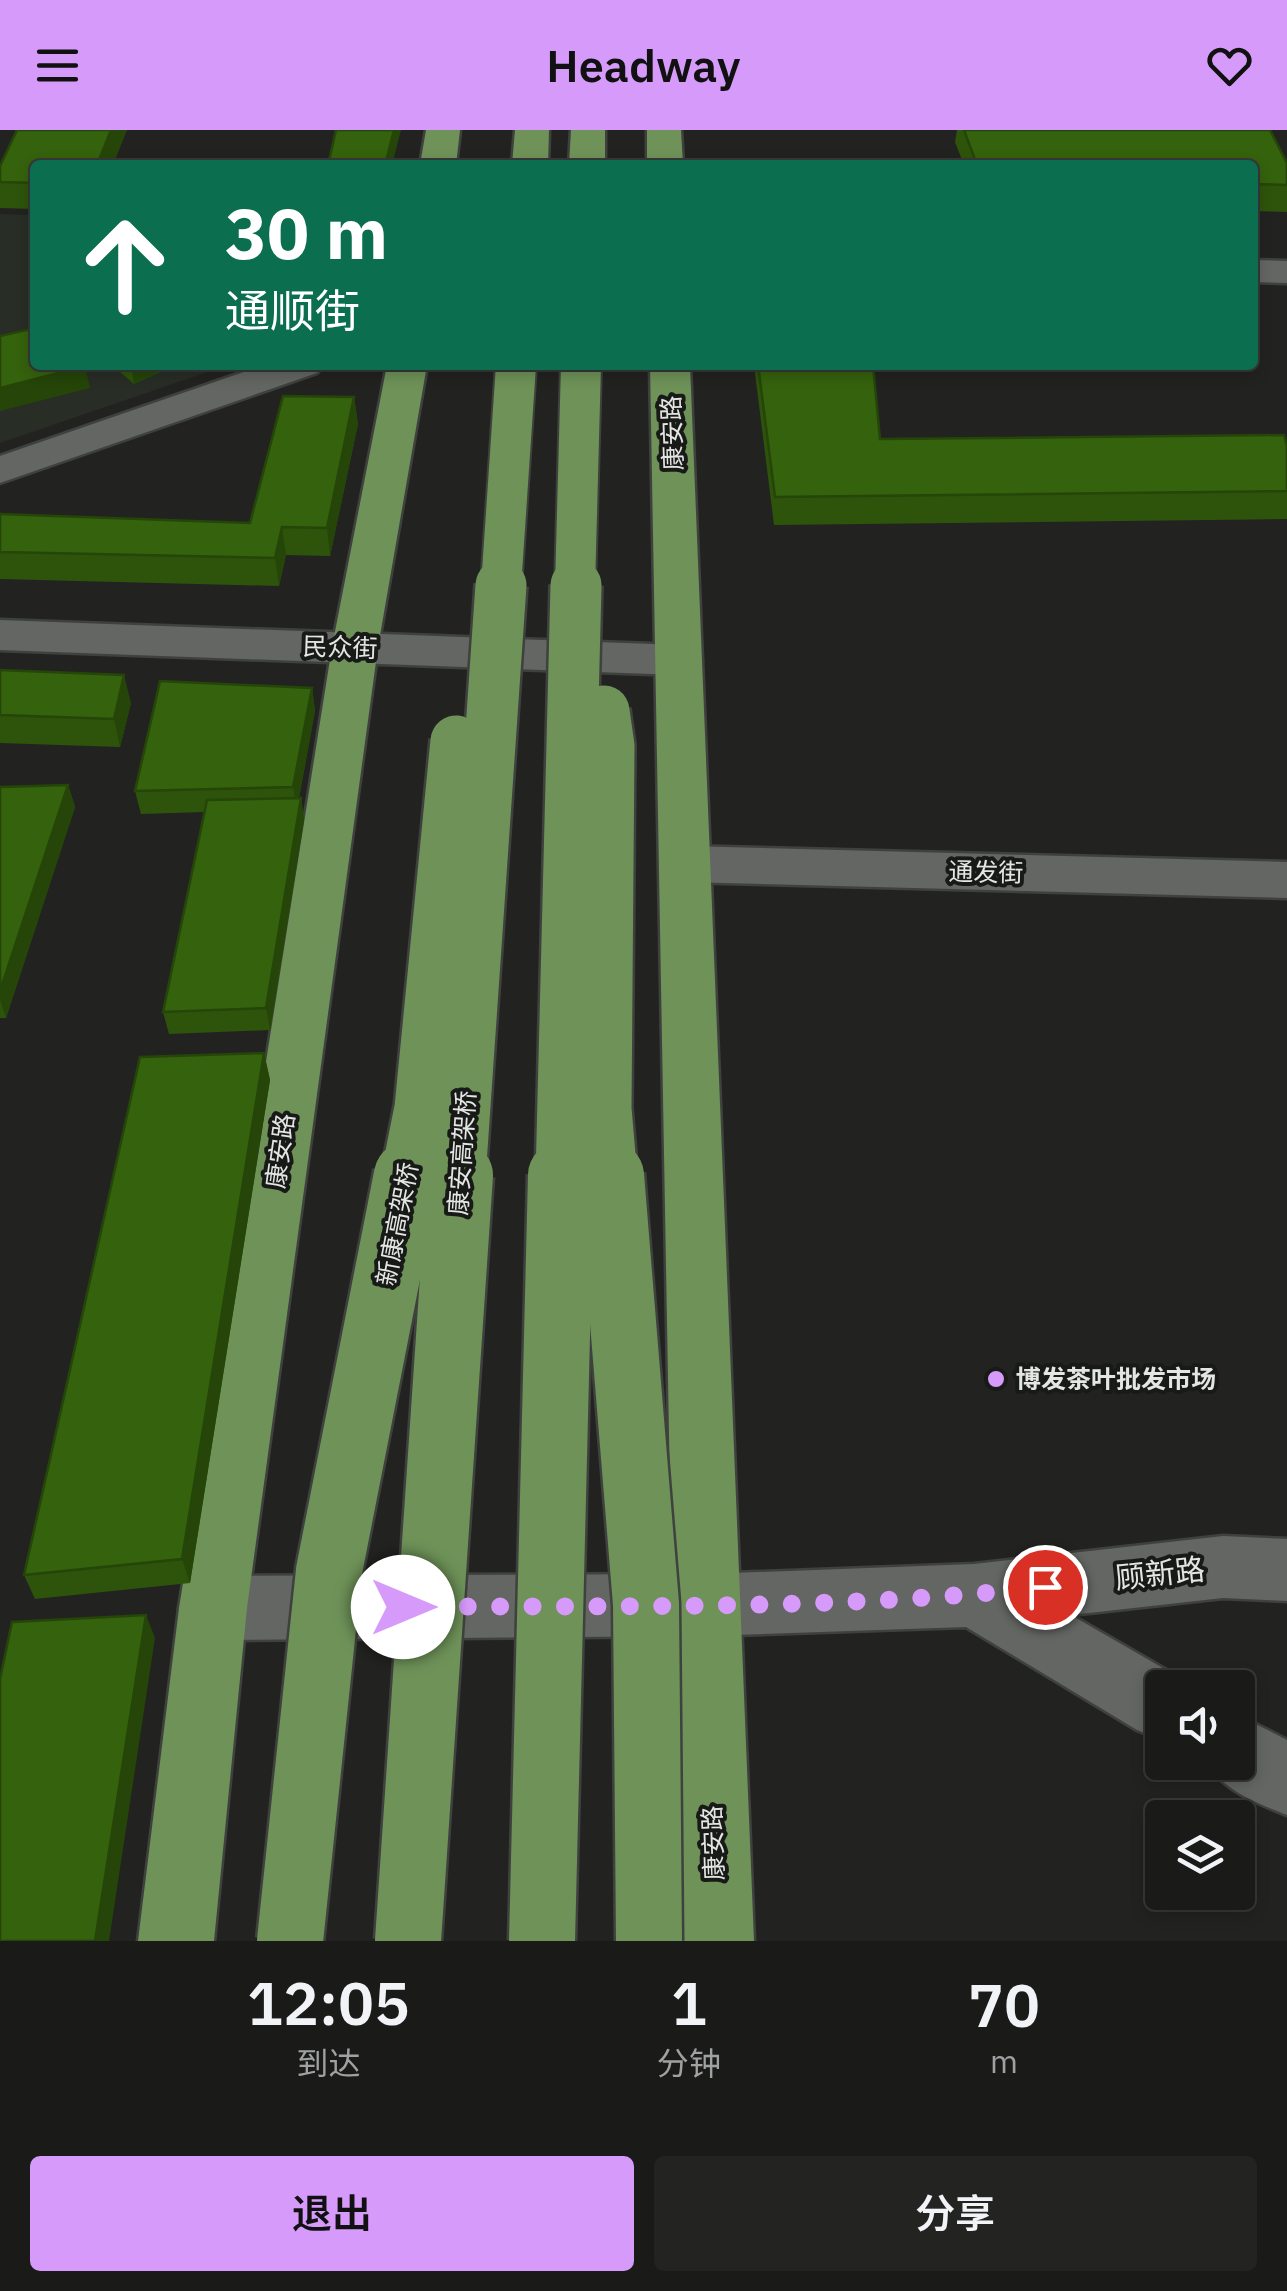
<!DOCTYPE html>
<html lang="zh">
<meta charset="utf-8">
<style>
body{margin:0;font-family:"IBM Plex Sans","Noto Sans SC",sans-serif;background:#232322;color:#f1f3f6;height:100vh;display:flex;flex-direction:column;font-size:38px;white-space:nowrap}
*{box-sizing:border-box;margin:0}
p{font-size:32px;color:#9fa1a2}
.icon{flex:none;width:55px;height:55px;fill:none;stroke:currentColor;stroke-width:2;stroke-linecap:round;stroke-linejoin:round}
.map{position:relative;height:1811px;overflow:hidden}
.drawer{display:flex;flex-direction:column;background:#1a1a19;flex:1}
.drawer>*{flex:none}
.top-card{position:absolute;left:30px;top:30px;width:1228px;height:210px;border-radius:10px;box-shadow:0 5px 15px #0003,0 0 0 2px #383838;background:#0b6e4f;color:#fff;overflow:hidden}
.controls{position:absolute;left:1145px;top:1540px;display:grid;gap:20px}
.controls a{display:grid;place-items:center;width:110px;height:110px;border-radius:10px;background:#1a1a19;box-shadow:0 5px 15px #0003,0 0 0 2px #383838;font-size:50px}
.pin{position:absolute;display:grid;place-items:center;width:85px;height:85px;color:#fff;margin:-42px;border:5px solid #fff;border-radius:50%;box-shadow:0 2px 10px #0007}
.me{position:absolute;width:110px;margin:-55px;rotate:90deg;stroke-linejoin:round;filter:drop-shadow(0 0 8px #0008)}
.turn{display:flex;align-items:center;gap:35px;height:210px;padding:0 30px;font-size:45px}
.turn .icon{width:130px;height:130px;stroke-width:2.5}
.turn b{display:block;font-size:70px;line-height:85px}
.eta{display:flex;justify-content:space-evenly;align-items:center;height:170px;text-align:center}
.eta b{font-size:60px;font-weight:600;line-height:70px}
.primary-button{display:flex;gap:20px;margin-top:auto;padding:20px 30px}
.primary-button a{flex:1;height:115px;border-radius:10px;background:#d69bfa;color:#111;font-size:40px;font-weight:600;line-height:115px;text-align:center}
.primary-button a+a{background:#232322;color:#f1f3f6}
header{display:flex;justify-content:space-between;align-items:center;height:130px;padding:0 30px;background:#d69bfa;color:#111;font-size:45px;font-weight:600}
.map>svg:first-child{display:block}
.built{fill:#282d26}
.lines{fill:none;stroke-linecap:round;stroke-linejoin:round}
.street-casing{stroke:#3f413e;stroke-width:5}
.secondary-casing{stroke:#3f413e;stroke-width:5}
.highway-casing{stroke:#3f413e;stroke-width:5}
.street{fill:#646663;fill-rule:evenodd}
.secondary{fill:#646663;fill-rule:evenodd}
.highway{fill:#6e9258;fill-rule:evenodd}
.highway-bridge-far2-casing{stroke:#3f413e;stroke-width:44;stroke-linecap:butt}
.highway-bridge-far1-casing{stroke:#3f413e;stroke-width:56;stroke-linecap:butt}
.highway-bridge-casing{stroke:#3f413e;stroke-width:71;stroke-linecap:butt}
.highway-bridge-far2{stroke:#6e9258;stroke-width:40}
.highway-bridge-far1{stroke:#6e9258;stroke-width:51}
.highway-bridge{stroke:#6e9258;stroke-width:66}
.wall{fill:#2e540b}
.shaded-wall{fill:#254509}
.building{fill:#35620d;stroke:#254509;stroke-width:2.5}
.route{stroke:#d69bfa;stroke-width:18;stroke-dasharray:0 32.4}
.poi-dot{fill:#d69bfa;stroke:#181a18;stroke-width:4}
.labels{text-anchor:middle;stroke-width:8;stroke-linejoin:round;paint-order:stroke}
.street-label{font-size:25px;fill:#e4e6e4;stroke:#181a18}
.poi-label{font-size:25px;font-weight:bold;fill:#e4e6e4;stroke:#181a18;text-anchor:start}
.near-street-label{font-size:30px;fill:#e4e6e4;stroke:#181a18}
</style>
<header><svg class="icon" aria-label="menu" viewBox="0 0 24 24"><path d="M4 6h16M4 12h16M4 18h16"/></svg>Headway<svg class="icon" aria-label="heart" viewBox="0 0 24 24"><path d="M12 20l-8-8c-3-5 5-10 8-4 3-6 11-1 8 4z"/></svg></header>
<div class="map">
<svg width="1287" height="1811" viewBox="0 0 1287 1811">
<rect width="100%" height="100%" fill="#222321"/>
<!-- built -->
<path class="built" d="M 0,84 L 35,85 L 35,235 L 228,235 L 0,313 Z"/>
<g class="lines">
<!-- street casing -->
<g class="street-casing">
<g id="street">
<path d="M 264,235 L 323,235 L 317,243 L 0,353 L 0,326 Z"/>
<path d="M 685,716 L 1287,732 L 1287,768 L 685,752 L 667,747 L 659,734 L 667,721 Z"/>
</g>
</g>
<!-- secondary casing -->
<g class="secondary-casing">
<g id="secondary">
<path d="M 1252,130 L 1287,131 L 1287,153 L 1252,152 Z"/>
<path d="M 0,490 L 679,515 L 695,519 L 702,530 L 695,541 L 679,545 L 0,520 Z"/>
<path d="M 1223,1406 L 1287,1409 L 1287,1471 L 1223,1468 L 1071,1485 L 1187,1552 L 1189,1558 L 1162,1558 L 1162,1610 L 1137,1600 L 966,1497 L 707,1506 L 213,1510 L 189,1500 L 179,1478 L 189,1456 L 213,1446 L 707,1444 L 974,1434 Z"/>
<path d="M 1238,1585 L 1287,1610 L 1287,1685 C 1261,1675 1219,1659 1208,1632 L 1238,1632 Z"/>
</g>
</g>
<!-- highway casing -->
<g class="highway-casing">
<g id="highway">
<path d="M 426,0 L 460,0 L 456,35 L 420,35 Z"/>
<path d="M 515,0 L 549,0 L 548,35 L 512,35 Z"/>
<path d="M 571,0 L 605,0 L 605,35 L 569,35 Z"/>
<path d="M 647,0 L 681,0 L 683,35 L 647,35 Z"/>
<path d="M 387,235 L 427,235 L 378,517 L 247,1478 L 214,1811 L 138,1811 L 179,1478 L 332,517 Z"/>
<path d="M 650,235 L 690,235 L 754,1811 L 678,1811 Z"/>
</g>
</g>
<!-- street -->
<use href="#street" class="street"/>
<!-- secondary -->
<use href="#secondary" class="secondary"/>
<!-- highway -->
<use href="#highway" class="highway"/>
<!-- highway-bridge-far2 casing -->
<g class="highway-bridge-far2-casing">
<g id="highway-bridge-far2">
<path d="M 501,457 L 516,235"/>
<path d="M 575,457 L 581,235"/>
</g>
</g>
<!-- highway-bridge-far1 casing -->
<g class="highway-bridge-far1-casing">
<g id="highway-bridge-far1">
<path d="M 604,581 L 609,616 L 606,979 L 612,1048"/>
<path d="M 406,1048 L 420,978 L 456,611"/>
<path d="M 460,1048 L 501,455"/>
<path d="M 561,1048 L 576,455"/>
</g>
</g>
<!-- highway-bridge casing -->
<g class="highway-bridge-casing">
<g id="highway-bridge">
<path d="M 611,1045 L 646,1474 L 649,1811"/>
<path d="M 290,1811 L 329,1441 L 407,1045"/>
<path d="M 408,1811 L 460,1045"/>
<path d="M 542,1811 L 561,1045"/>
</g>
</g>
<!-- highway-bridge-far2 -->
<use href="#highway-bridge-far2" class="highway-bridge-far2"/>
<!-- highway-bridge-far1 -->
<use href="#highway-bridge-far1" class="highway-bridge-far1"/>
<!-- highway-bridge -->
<use href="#highway-bridge" class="highway-bridge"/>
</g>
<!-- wall -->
<g class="wall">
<path d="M 957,0 L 1270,0 L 1287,33 L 1287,82 L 1252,81 L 1252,35 L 964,35 L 955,12 Z"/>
<path d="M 35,35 L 35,79 L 0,78 L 0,36 Z"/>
<path d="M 112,235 L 176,235 L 134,254 Z"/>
<path d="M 754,235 L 873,235 L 880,309 L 1287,316 L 1287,389 L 774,395 Z"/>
<path d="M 354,267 L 358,294 L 330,426 L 286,425 L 279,456 L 0,449 L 0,384 L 250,393 Z"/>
<path d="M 0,540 L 131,573 L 120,617 L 0,613 Z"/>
<path d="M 312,558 L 315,581 L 299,668 L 301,668 L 304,690 L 270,900 L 169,904 L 163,882 L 204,682 L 141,684 L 135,661 Z"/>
<path d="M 68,655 L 75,677 L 6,888 L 0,888 L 0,657 Z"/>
<path d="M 264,923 L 270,950 L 190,1453 L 35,1469 L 24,1445 Z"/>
</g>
<!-- shaded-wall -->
<g class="shaded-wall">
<path d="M 111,0 L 127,0 L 113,35 L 97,35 Z"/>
<path d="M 394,0 L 401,0 L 392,35 L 385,35 Z"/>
<path d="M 131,235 L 176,235 L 134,254 Z"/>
<path d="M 85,236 L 90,258 L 0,281 L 0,258 Z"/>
<path d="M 354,267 L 358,294 L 330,426 L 327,398 Z"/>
<path d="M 282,397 L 286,425 L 279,456 L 275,428 Z"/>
<path d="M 124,545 L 131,573 L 120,617 L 114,589 Z"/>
<path d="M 312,558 L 315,581 L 297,679 L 293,657 Z"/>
<path d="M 68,655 L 75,677 L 6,888 L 0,870 L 0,861 Z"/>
<path d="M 301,668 L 304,690 L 270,900 L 266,878 Z"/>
<path d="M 264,923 L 270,950 L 190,1453 L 182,1429 Z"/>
<path d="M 146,1485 L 155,1508 L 109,1811 L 95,1811 Z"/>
</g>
<!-- building -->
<g class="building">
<path d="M 17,0 L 111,0 L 97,35 L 35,35 L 35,53 L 0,52 L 0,36 Z"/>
<path d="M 336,0 L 394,0 L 385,35 L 328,35 Z"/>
<path d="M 964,0 L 1270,0 L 1287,33 L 1287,55 L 1252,54 L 1252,35 L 977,35 Z"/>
<path d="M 188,34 L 301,35 L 188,35 Z"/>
<path d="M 35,198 L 35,235 L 84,235 L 85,236 L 0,258 L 0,206 Z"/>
<path d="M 758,235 L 873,235 L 880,309 L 1284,305 L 1287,316 L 1287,361 L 775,367 Z"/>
<path d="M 283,266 L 354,267 L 327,398 L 282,397 L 275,428 L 0,422 L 0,384 L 250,393 Z"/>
<path d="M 0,540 L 124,545 L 114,589 L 0,585 Z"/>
<path d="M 160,551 L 312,558 L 293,657 L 135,661 Z"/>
<path d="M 68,655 L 0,861 L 0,657 Z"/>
<path d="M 301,668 L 266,878 L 163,882 L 207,670 Z"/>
<path d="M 264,923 L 182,1429 L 24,1445 L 140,927 Z"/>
<path d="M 146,1485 L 95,1811 L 0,1811 L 0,1549 L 12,1492 Z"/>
</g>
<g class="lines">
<!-- route -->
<path class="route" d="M 403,1477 C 617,1475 833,1481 1045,1457"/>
</g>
<!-- markers -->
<circle class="poi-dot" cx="996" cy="1249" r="10"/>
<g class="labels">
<!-- street labels -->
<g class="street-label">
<text transform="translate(672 303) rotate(-92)" y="9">康安路</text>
<text transform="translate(340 517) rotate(2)" y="9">民众街</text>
<text transform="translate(986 742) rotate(1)" y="9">通发街</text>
<text transform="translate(280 1021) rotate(-82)" y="9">康安路</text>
<text transform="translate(462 1023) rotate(-86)" y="9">康安高架桥</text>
<text transform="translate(397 1094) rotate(-79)" y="9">新康高架桥</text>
<text transform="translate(713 1713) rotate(-92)" y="9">康安路</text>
</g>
<!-- poi labels -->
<g class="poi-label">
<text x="1016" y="1258">博发茶叶批发市场</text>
</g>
<!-- near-street labels -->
<g class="near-street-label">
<text transform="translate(1160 1444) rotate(-6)" y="10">顾新路</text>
</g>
</g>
</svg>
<div class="controls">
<a><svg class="icon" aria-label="sound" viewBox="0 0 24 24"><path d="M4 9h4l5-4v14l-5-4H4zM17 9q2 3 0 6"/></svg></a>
<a><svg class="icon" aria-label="layers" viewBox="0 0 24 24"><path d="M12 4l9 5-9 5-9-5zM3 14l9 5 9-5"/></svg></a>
</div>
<div class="pin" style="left:1045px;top:1457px;background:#d93025"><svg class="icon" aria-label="arrive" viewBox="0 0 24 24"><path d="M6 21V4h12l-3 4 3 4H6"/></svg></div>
<svg class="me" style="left:403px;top:1477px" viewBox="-20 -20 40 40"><circle r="19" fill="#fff"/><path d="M0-13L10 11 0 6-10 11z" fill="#d69bfa"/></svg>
<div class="top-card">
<div class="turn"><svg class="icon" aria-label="ahead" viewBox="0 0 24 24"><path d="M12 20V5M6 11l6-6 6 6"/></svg><div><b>30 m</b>通顺街</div></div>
</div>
</div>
<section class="drawer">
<div class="eta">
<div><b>12:05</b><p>到达</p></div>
<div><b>1</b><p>分钟</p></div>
<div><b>70</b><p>m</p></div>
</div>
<div class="primary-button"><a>退出</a><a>分享</a></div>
</section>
